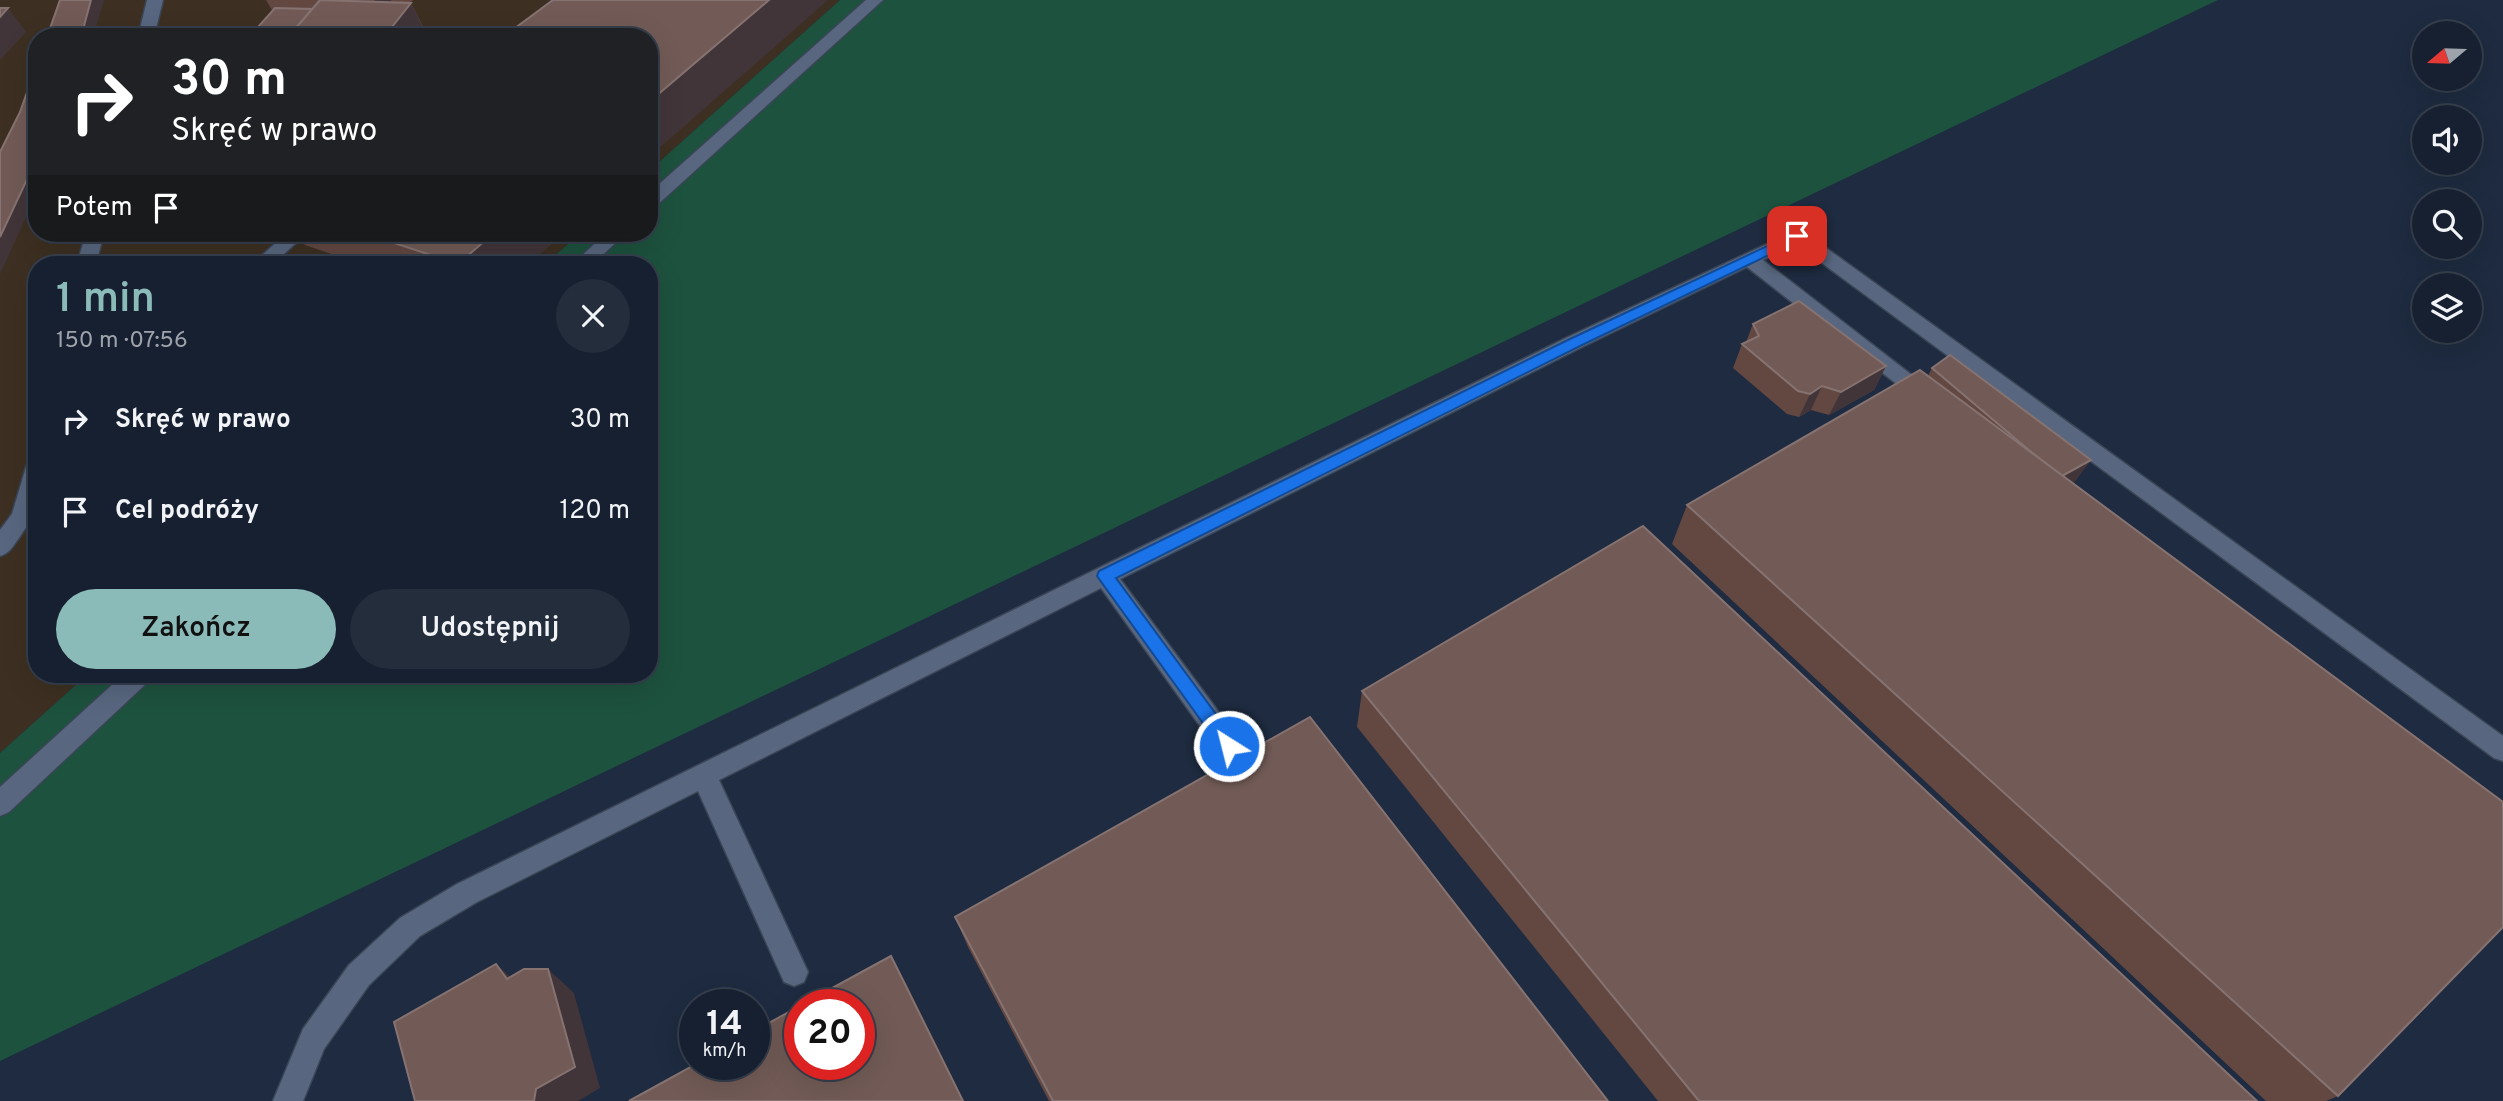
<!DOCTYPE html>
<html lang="pl">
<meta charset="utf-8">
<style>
body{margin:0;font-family:Overpass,sans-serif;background:#232d3c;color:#f1f3f6;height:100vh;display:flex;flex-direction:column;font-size:26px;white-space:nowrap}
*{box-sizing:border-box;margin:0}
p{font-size:23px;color:#9ea3ab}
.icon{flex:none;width:38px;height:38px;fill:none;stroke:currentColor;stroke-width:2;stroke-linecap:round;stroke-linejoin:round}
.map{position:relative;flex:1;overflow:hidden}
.details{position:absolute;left:28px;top:256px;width:630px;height:427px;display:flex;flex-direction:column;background:#162030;border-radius:28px;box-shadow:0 7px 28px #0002,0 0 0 2px #353e4c}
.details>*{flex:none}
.banner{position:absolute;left:28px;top:28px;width:630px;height:214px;border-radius:28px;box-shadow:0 7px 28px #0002,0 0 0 2px #353e4c;background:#202124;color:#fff;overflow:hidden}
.needle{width:46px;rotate:251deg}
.tools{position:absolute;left:2412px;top:21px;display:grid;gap:14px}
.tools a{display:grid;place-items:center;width:70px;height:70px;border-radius:50%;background:#162030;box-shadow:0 7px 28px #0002,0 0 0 2px #353e4c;font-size:35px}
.speed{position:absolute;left:679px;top:989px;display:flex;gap:14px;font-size:35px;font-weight:700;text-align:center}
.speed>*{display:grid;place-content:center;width:91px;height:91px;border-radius:50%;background:#162030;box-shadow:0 7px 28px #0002,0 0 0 2px #353e4c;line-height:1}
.speed small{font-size:18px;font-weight:400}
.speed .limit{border:10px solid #d22;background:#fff;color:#111}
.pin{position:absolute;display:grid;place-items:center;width:60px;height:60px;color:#fff;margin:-30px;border-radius:14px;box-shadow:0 4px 10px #0006}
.me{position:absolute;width:77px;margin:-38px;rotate:324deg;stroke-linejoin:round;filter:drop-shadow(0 0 5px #0008)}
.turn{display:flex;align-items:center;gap:24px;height:147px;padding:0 28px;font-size:32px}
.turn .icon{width:91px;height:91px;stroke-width:2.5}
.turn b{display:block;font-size:49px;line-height:60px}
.then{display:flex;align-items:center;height:66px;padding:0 28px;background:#0003;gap:14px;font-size:26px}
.round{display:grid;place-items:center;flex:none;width:74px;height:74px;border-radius:37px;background:#232d3c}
.summary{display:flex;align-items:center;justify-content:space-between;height:119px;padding:0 28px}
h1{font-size:42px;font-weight:600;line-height:52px;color:#8bbbb9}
.action{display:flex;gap:14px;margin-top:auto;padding:14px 28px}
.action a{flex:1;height:80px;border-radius:42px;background:#8bbbb9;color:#111;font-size:28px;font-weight:600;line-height:80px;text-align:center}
.action a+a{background:#232d3c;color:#f1f3f6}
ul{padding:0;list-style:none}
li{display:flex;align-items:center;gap:21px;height:91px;padding:0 28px}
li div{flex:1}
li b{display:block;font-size:26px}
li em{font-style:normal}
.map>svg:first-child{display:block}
.industrial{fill:#3d3022}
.green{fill:#1d523e}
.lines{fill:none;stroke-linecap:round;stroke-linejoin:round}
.service-casing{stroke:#3a4556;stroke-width:3}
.service{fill:#58677f;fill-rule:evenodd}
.wall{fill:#634842}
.shaded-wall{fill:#413539}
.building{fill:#725b56;stroke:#867371;stroke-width:2}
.route{fill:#1a73e8;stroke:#114b97;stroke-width:2}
</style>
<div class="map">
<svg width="2503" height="1101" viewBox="0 0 2503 1101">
<rect width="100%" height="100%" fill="#1e2b40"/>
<!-- industrial -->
<path class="industrial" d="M 0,0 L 840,0 L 649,171 L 649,37 L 37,37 L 37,233 L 581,233 L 545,264 L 37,264 L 37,674 L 88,674 L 0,753 Z"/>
<!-- green -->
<path class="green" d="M 840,0 L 2218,0 L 0,1061 L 0,753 L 88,674 L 649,674 L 649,264 L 545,264 L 581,233 L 649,233 L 649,171 Z"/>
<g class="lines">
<!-- service casing -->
<g class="service-casing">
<g id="service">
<path d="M 147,0 L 163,0 L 154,37 L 138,37 Z"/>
<path d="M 866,0 L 883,0 L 655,207 L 649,209 L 649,193 Z"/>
<path d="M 1797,230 L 1804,232 L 2503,736 L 2503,761 L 2494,758 L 1796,244 L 1763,260 L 1926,386 L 1929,391 L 1926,396 L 1919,398 L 1912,396 L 1747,267 L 1582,347 L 1120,579 L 1238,738 L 1242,746 L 1238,754 L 1229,757 L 1220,754 L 1101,588 L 719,780 L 808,972 L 804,982 L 794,986 L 784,982 L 698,791 L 477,902 L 420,936 L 369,985 L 324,1049 L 303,1101 L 273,1101 L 303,1029 L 349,965 L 400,918 L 457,884 L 1568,337 Z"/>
<path d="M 86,233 L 104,233 L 96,264 L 77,264 Z"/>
<path d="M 287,233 L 307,233 L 273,264 L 252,264 Z"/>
<path d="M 606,233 L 626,233 L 593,264 L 573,264 Z"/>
<path d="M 37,459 C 37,492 40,509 19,538 C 13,546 10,553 0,556 L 0,530 L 12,514 L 26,467 L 29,461 Z"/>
<path d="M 124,674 L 152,674 L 149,681 L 9,812 L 0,816 L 0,787 Z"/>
</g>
</g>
<!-- service -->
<use href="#service" class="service"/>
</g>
<!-- wall -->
<g class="wall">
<path d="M 266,0 L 413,0 L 411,2 L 391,2 L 411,3 L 428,36 L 249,37 L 274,10 L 272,10 Z"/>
<path d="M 296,233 L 564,233 L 528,264 L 361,264 L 305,245 Z"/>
<path d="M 1753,324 L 1886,366 L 1874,390 L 1829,415 L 1811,410 L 1799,417 L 1787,414 L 1733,368 L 1742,344 L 1746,342 Z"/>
<path d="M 1932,368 L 2091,460 L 2073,483 L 2338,1096 L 2326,1101 L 2266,1101 L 1672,544 L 1687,505 L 1928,376 Z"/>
<path d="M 1362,691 L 2257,1101 L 1658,1101 L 1357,727 Z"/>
<path d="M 955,917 L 1608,1101 L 1049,1101 L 968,947 Z"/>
</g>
<!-- shaded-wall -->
<g class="shaded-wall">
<path d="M 91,0 L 104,0 L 93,37 L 81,37 Z"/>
<path d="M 374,0 L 391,0 L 392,2 L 382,14 Z"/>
<path d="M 769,0 L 828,0 L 649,157 L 649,102 Z"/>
<path d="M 411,3 L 428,37 L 384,37 Z"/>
<path d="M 8,8 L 26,32 L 0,60 L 0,17 Z"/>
<path d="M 37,158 L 37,193 L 0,274 L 0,237 Z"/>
<path d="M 494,233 L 564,233 L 528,264 L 458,264 Z"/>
<path d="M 1886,366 L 1874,390 L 1829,415 L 1841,392 Z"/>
<path d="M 1822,386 L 1811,410 L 1799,417 L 1810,394 Z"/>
<path d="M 2091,460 L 2074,483 L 2043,500 L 2060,477 Z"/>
<path d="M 891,956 L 907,985 L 964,1101 L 963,1101 Z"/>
<path d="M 496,964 L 523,988 L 507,979 Z"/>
<path d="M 548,969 L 574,993 L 600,1088 L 578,1101 L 534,1101 Z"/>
</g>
<!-- building -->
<g class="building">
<path d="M 60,0 L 91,0 L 81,37 L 47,37 Z"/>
<path d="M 320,0 L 411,3 L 384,37 L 288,37 Z"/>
<path d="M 553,0 L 769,0 L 649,102 L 649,37 L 503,37 Z"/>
<path d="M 0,8 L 8,8 L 0,17 Z"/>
<path d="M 275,8 L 312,9 L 288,37 L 249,37 Z"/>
<path d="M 37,64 L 37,158 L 0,237 L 0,152 L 20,112 Z"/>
<path d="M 364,233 L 494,233 L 458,264 Z"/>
<path d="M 1799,301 L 1886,366 L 1841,392 L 1822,386 L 1810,394 L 1798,391 L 1742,344 L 1759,336 L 1753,324 Z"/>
<path d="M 1950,355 L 2091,460 L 2062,476 L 2030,451 L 1932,368 Z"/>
<path d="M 1920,370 L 2503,802 L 2503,927 L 2338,1096 L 1687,505 Z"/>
<path d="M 1643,526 L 2257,1101 L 1699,1101 L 1362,691 Z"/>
<path d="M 1310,717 L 1608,1101 L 1053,1101 L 955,917 Z"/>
<path d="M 891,956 L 963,1101 L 629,1101 L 696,1064 L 754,1064 L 754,1031 L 800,1006 L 800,1064 L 859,1064 L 859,1004 L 803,1004 Z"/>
<path d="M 496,964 L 507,979 L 524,969 L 548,969 L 575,1067 L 536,1089 L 534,1101 L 415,1101 L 394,1022 Z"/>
</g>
<!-- route -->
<path class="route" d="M 1797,232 L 1802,233 L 1802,239 L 1580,346 L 1116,578 L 1235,740 L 1238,746 L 1235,751 L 1229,753 L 1223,751 L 1097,576 L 1099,571 L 1570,339 Z"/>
</svg>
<div class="tools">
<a><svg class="needle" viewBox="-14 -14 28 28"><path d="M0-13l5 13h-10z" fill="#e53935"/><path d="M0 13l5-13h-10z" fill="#9ea3ab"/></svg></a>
<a><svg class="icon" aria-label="sound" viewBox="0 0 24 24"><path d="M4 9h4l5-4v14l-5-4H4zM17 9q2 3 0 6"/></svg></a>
<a><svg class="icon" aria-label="search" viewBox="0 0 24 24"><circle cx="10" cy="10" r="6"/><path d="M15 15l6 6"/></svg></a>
<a><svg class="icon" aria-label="layers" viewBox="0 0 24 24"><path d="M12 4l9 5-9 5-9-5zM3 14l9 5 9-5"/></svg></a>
</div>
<div class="speed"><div>14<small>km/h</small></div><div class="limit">20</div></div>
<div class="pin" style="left:1797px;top:236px;background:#d93025"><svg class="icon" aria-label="arrive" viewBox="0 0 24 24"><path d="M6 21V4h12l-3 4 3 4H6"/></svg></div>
<svg class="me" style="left:1229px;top:746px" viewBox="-20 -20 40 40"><circle r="17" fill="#1a73e8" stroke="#fff" stroke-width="3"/><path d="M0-11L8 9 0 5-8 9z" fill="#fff"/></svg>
<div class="banner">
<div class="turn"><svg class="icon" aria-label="right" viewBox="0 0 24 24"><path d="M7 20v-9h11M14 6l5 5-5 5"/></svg><div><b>30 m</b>Skręć w prawo</div></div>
<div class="then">Potem<svg class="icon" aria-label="arrive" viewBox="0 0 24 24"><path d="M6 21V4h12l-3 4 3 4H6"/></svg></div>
</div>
<section class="details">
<div class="summary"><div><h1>1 min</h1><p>150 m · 07:56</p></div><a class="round"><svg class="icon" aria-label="close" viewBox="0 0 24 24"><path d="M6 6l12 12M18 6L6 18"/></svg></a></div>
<ul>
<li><svg class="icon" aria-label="right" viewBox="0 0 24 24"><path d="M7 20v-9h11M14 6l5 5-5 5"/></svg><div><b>Skręć w prawo</b></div><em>30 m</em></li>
<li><svg class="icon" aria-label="arrive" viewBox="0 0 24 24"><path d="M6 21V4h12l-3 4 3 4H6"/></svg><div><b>Cel podróży</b></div><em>120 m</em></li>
</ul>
<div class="action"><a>Zakończ</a><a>Udostępnij</a></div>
</section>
</div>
